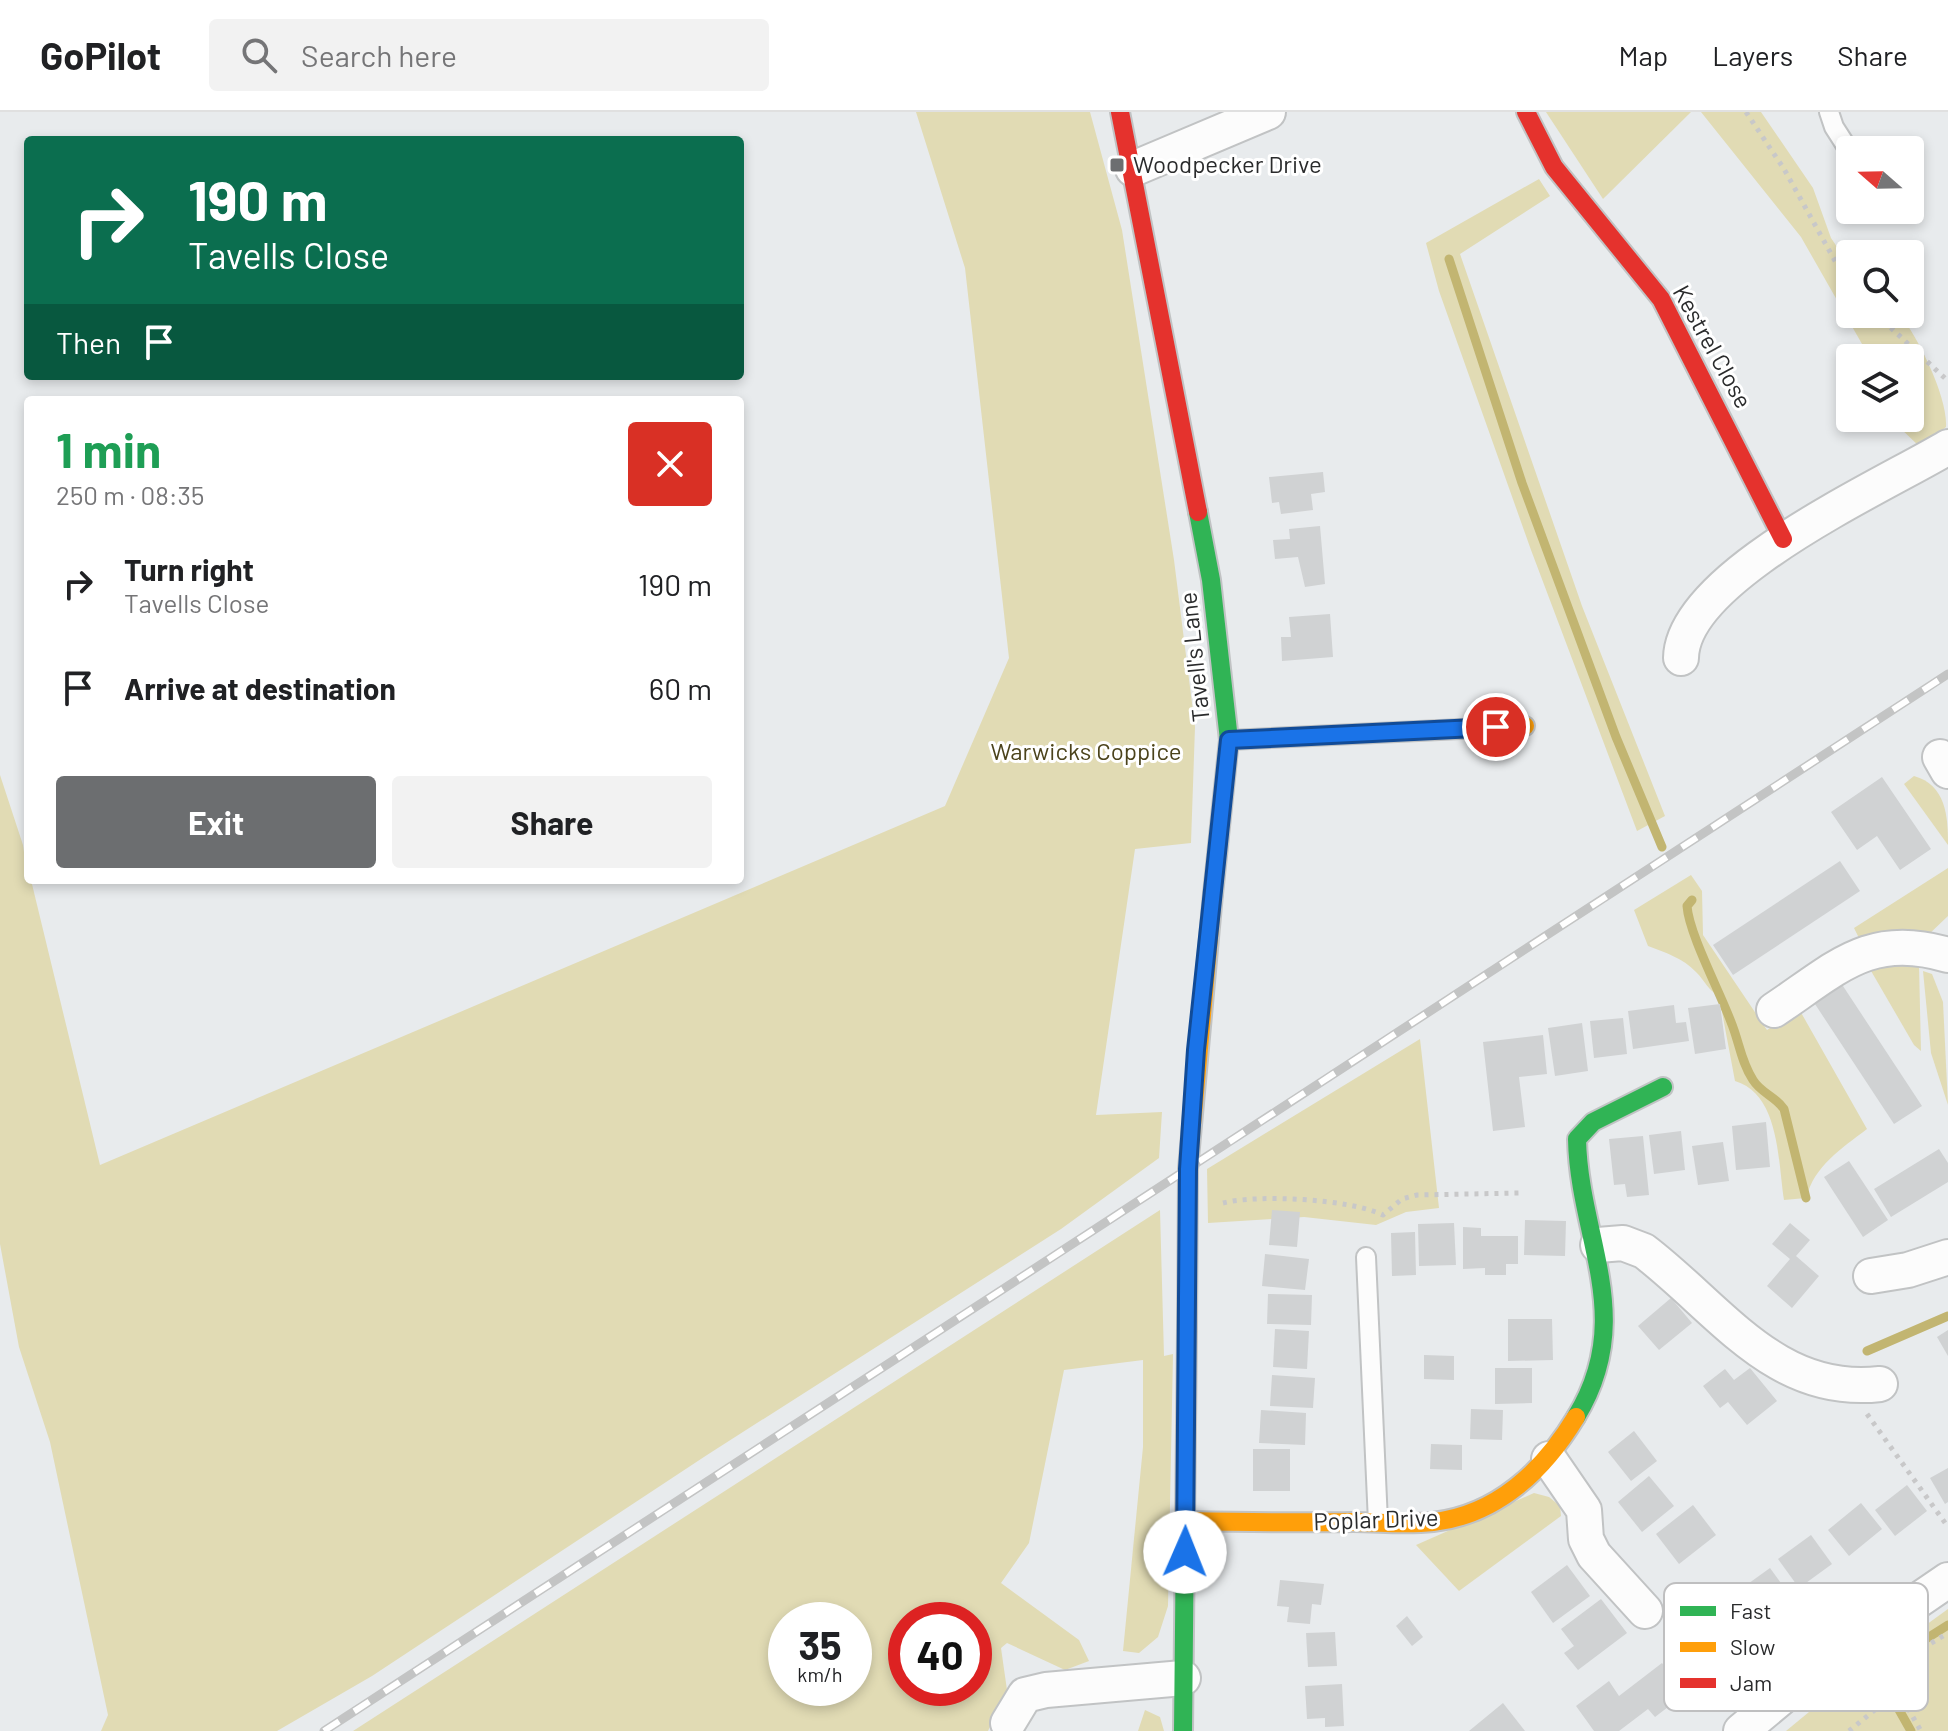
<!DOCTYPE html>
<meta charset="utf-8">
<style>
body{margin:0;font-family:Barlow,sans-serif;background:#f2f2f2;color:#202124;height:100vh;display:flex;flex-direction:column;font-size:30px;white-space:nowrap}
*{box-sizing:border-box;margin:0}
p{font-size:26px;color:#757577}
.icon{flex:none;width:44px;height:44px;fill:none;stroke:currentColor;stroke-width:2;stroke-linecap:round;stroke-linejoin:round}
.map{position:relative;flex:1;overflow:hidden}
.side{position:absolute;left:24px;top:284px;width:720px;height:488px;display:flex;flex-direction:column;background:#fff;border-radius:8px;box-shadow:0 4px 12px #0003}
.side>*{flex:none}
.banner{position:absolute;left:24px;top:24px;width:720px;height:244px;border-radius:8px;box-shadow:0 4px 12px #0003;background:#0b6e4f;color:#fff;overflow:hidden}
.needle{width:52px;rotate:290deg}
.fabs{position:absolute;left:1836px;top:24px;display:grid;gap:16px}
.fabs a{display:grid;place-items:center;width:88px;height:88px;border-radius:8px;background:#fff;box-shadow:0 4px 12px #0003;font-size:40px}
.speed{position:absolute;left:768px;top:1490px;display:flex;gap:16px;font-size:40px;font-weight:700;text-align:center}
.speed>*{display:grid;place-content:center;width:104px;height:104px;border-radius:50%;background:#fff;box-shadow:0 4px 12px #0003;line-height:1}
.speed small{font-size:20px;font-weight:400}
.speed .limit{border:12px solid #d22;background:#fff;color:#111}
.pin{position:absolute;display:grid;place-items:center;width:68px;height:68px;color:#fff;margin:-34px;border:4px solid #fff;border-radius:50%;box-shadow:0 2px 8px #0007}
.me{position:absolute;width:88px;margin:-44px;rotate:1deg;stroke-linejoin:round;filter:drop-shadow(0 0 6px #0008)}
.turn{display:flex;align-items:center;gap:28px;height:168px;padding:0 32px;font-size:36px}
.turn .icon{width:104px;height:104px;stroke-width:2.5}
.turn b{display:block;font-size:56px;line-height:68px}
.then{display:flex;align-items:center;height:76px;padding:0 32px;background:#0003;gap:16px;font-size:30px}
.round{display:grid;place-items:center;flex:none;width:84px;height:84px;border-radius:8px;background:#f2f2f2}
.head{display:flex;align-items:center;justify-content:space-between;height:136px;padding:0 32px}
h1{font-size:48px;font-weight:700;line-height:60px;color:#1e9e55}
.cta{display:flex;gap:16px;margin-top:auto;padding:16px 32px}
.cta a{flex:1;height:92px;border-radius:8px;background:#6c6e70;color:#fff;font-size:32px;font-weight:700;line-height:92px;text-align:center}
.cta a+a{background:#f2f2f2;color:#202124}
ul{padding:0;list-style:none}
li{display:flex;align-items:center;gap:24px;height:104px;padding:0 32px}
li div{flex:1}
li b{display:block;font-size:30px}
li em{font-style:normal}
header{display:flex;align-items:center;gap:48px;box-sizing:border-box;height:112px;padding:0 40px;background:#fff;border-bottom:2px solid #e0e0e0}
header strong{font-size:38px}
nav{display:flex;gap:44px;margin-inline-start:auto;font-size:28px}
.search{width:560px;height:72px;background:#f2f2f2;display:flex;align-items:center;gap:20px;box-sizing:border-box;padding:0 28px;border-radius:8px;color:#757577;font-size:30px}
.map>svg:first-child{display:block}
.green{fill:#e1dbb4;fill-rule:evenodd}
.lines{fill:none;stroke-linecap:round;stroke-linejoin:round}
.stream{stroke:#c2b571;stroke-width:9}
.building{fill:#d0d2d3}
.lane-casing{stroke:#c1c3c4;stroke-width:22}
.street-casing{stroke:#c1c3c4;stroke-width:38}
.fast-casing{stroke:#c1c3c4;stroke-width:22}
.slow-casing{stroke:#c1c3c4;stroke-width:22}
.jam-casing{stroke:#c1c3c4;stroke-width:22}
.path{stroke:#c8c8c9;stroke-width:5;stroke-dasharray:4 6;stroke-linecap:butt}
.lane{stroke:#fcfcfc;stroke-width:18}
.street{stroke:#fcfcfc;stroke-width:34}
.fast{stroke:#30b455;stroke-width:18}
.slow{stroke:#ff9f0a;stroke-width:18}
.jam{stroke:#e5322d;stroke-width:18}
.rail-casing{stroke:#c3c4c4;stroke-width:9}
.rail{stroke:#fff;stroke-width:6;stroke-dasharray:18;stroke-linecap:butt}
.route-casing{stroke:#114b97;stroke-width:20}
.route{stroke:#1a73e8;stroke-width:14}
.poi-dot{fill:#6c6e70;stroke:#fff;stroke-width:3}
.labels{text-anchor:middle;stroke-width:6;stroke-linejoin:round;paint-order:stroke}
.poi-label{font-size:24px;fill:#2a2b2c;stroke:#fff;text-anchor:start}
.street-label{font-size:24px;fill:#2a2b2c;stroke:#fff}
.park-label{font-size:24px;fill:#4b431b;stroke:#fff}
.key{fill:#fff;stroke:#bfbfc0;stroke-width:2}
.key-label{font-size:22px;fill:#2a2b2c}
</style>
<header>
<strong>GoPilot</strong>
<div class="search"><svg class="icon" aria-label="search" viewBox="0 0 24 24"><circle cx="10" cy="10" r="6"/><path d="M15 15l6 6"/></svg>Search here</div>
<nav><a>Map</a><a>Layers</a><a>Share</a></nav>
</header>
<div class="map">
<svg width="1948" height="1619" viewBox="0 0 1948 1619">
<rect width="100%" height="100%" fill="#e8ebed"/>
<!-- green -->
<g class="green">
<path d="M 916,0 L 1090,0 L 1122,118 L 1174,448 L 1195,615 L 1191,731 L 1135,737 L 1096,1003 L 1162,1000 L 1159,1046 L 1061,1117 L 707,1343 L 372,1564 L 277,1619 L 101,1619 L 108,1603 L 50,1330 L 19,1235 L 0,1132 L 0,663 L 23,733 L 28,768 L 31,768 L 100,1053 L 945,694 L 1009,546 L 965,156 Z"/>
<path d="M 1546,0 L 1691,0 L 1603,87 Z"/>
<path d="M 1701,0 L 1761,0 L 1813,76 L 1831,126 L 1850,154 L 1850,202 L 1900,202 C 1918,226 1948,285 1946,315 L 1920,335 L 1899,315 L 1895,306 L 1910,306 L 1910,246 L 1870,246 L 1801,125 Z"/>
<path d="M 1539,67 L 1550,84 L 1460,142 L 1582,494 L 1665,704 L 1637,719 L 1531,438 L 1439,179 L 1426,131 Z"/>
<path d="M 1914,664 C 1946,673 1948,704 1948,733 L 1904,672 Z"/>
<path d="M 1948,756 L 1948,804 L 1927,824 L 1874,822 L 1859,826 L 1854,816 Z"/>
<path d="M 1691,763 L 1702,779 L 1703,823 L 1767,918 L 1799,897 L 1867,1017 C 1841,1037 1815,1053 1806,1086 L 1784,1088 C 1778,1051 1780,982 1735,969 L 1719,884 C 1708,878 1705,869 1696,860 C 1683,846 1666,841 1648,834 L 1634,798 Z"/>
<path d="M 1867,852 L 1919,853 L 1921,939 L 1914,933 Z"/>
<path d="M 1923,859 L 1932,862 L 1943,890 L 1948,993 L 1931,941 Z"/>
<path d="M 1420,927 L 1439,1096 L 1406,1100 L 1376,1113 L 1304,1105 L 1208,1111 L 1207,1057 Z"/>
<path d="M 1160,1098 L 1164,1244 L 1173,1242 L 1168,1494 L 1158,1525 L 1139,1541 L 1123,1539 L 1143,1335 L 1143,1248 L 1064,1258 L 1029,1431 L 1001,1471 L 1079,1528 L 1089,1549 L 1065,1558 L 1007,1531 L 1001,1536 L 1007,1578 L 988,1619 L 353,1619 ZM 786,1508 L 854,1508 L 854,1576 L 786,1576 ZM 906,1508 L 974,1508 L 974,1576 L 906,1576 Z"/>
<path d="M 1534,1381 L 1549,1385 L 1560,1394 L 1561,1404 L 1459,1479 L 1416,1433 Z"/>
<path d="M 1948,1497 L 1948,1619 L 1786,1619 L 1832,1581 Z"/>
<path d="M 1145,1598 L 1160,1605 L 1164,1619 L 1138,1619 Z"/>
</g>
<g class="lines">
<!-- stream -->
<g class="stream">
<path d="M 1449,147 L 1522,371 L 1616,625 L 1662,735"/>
<path d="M 1692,788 L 1687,794 C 1689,822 1720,880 1731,910 C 1739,929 1741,950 1753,968 C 1761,981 1775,984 1784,997 L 1806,1086"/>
<path d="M 1867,1239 L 1948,1204"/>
<path d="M 1885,1571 L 1880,1564 L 1899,1544 L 1948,1513"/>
<path d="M 1898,1596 L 1911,1619"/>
</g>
</g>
<!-- building -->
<g class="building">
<path d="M 1323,360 L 1325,380 L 1311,382 L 1313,398 L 1281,402 L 1279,390 L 1272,391 L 1269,365 Z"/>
<path d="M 1320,414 L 1325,472 L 1305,475 L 1298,445 L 1275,447 L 1273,428 L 1290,427 L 1289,417 Z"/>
<path d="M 1330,502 L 1333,545 L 1282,549 L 1281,525 L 1291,525 L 1289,505 Z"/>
<path d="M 1882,665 L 1931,737 L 1900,758 L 1877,724 L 1857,738 L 1831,700 Z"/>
<path d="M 1840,749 L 1860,779 L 1733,863 L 1713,833 Z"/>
<path d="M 1841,871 L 1922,994 L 1894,1012 L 1813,889 Z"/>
<path d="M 1720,892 L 1726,937 L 1695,942 L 1688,896 Z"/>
<path d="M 1674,893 L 1676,911 L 1686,910 L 1689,929 L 1633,937 L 1628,899 Z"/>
<path d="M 1623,906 L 1627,942 L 1594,946 L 1590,909 Z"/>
<path d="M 1582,911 L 1588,959 L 1555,964 L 1548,916 Z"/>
<path d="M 1543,923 L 1547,962 L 1519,965 L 1525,1015 L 1493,1019 L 1483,930 Z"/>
<path d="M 1766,1010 L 1770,1055 L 1736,1058 L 1732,1014 Z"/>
<path d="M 1681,1019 L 1685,1058 L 1654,1062 L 1649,1023 Z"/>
<path d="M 1643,1024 L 1649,1083 L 1627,1085 L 1625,1072 L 1614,1073 L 1609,1027 Z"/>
<path d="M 1723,1030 L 1729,1069 L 1698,1073 L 1692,1034 Z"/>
<path d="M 1939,1037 L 1948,1051 L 1948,1070 L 1891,1105 L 1874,1077 Z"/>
<path d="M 1849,1049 L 1888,1108 L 1863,1125 L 1824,1065 Z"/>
<path d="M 1272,1098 L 1300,1100 L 1297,1135 L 1269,1133 Z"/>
<path d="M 1525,1108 L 1566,1109 L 1565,1144 L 1524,1143 Z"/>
<path d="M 1454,1111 L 1456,1153 L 1419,1154 L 1418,1112 Z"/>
<path d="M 1790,1111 L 1810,1128 L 1796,1144 L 1819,1164 L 1792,1196 L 1767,1174 L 1790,1147 L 1772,1132 Z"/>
<path d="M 1463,1115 L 1481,1116 L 1481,1124 L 1518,1124 L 1518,1152 L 1506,1152 L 1506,1163 L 1485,1163 L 1485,1156 L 1463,1157 Z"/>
<path d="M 1415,1120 L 1416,1163 L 1392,1164 L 1391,1121 Z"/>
<path d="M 1265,1142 L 1309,1147 L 1305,1178 L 1262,1174 Z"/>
<path d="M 1268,1182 L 1312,1183 L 1311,1213 L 1267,1212 Z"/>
<path d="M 1671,1186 L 1692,1211 L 1659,1238 L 1638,1214 Z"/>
<path d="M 1508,1207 L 1552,1207 L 1553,1248 L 1508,1249 Z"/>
<path d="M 1275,1217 L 1309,1219 L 1307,1257 L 1273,1255 Z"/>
<path d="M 1948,1218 L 1948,1244 L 1937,1225 Z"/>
<path d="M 1424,1243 L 1454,1244 L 1454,1268 L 1424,1267 Z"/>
<path d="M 1495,1256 L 1532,1256 L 1532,1291 L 1495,1292 Z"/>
<path d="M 1750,1256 L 1777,1289 L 1747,1313 L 1728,1290 L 1720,1296 L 1703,1274 L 1725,1257 L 1734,1268 Z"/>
<path d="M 1272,1263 L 1315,1266 L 1313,1296 L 1270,1294 Z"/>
<path d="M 1471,1297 L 1503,1298 L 1502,1328 L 1470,1327 Z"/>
<path d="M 1261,1298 L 1306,1301 L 1305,1333 L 1259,1331 Z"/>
<path d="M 1634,1319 L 1657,1349 L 1631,1369 L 1608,1340 Z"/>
<path d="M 1431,1332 L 1462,1333 L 1462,1358 L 1430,1357 Z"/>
<rect x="1253" y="1337" width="37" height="42"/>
<path d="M 1948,1356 L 1948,1390 L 1945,1392 L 1930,1366 Z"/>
<path d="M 1649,1364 L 1674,1394 L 1642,1420 L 1618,1390 Z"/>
<path d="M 1907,1373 L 1927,1399 L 1895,1424 L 1875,1398 Z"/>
<path d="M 1861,1391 L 1882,1417 L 1849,1444 L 1828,1418 Z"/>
<path d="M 1693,1393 L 1716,1423 L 1679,1452 L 1656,1422 Z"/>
<path d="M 1811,1423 L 1832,1452 L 1799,1476 L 1778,1447 Z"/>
<path d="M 1567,1453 L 1590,1484 L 1553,1511 L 1531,1480 Z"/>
<path d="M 1770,1456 L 1789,1482 L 1757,1505 L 1738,1479 Z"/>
<path d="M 1280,1468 L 1324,1472 L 1321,1493 L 1312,1492 L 1310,1512 L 1287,1510 L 1289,1495 L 1277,1494 Z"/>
<path d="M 1601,1487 L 1627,1521 L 1578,1558 L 1564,1541 L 1574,1534 L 1561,1517 Z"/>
<path d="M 1407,1504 L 1423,1525 L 1412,1534 L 1396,1514 Z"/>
<path d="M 1335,1520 L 1337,1554 L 1308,1555 L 1306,1521 Z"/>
<path d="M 1662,1551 L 1685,1582 L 1655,1605 L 1648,1597 L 1619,1619 L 1594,1619 L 1576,1594 L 1609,1569 L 1619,1584 Z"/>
<path d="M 1342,1572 L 1344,1614 L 1325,1615 L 1325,1606 L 1307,1607 L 1305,1574 Z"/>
<path d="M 1503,1591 L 1525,1619 L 1469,1619 Z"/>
</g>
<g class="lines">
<!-- lane casing -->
<g class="lane-casing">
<g id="lane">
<path d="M 1829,0 L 1834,15 L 1850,40"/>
<path d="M 1366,1145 L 1378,1410"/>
</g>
</g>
<!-- street casing -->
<g class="street-casing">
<g id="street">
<path d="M 1133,57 L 1268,0"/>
<path d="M 1681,546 C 1682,464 1883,374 1948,335"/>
<path d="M 1940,645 L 1948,659"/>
<path d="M 1774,898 C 1836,857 1869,819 1948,843"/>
<path d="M 1598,1133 L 1623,1131 L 1644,1139 C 1720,1197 1775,1284 1880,1272"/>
<path d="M 1871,1164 L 1908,1158 L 1948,1145"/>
<path d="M 1549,1347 L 1584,1398 L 1586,1427 L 1594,1443 L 1645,1499"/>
<path d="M 1008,1611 L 1025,1583 L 1046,1578 L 1183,1566"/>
<path d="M 1741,1619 L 1806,1565 L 1948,1468"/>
</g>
</g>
<!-- fast casing -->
<g class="fast-casing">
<g id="fast">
<path d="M 1198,400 L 1211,468 L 1229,628 L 1213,782"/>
<path d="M 1576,1305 C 1637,1205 1579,1127 1577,1027 L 1593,1010 L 1663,975"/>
<path d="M 1183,1619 L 1187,1215"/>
</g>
</g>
<!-- slow casing -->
<g class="slow-casing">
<g id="slow">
<path d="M 1229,628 L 1525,614"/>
<path d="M 1187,1215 L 1188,1057 L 1213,782"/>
<path d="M 1186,1409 C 1242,1410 1297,1411 1353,1410 C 1379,1410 1406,1413 1433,1410 C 1497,1403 1544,1358 1576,1305"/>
</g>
</g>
<!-- jam casing -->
<g class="jam-casing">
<g id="jam">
<path d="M 1120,0 L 1198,400"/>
<path d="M 1526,0 L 1554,55 L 1661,187 L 1783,427"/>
</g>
</g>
<!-- path -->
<g class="path">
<path d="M 1746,0 L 1784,57 L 1850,176"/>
<path d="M 1876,202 L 1948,269"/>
<path d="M 1223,1091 C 1259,1082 1350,1087 1383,1103 L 1402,1087 L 1417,1083 L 1520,1081"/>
<path d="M 1867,1302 L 1948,1415"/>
<path d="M 1898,1579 L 1921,1619"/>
<path d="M 1849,1619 L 1898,1579 L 1898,1551 L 1948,1521"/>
</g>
<!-- lane -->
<use href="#lane" class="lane"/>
<!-- street -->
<use href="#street" class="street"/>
<!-- fast -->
<use href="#fast" class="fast"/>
<!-- slow -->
<use href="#slow" class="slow"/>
<!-- jam -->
<use href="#jam" class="jam"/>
<!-- rail casing -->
<g class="rail-casing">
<path id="rail" d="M 324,1619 L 1948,562"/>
</g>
<!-- rail -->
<use href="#rail" class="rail"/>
</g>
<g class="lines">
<!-- route casing -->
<g class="route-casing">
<path id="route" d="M 1185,1440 L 1188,1057 L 1196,938 L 1229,628 L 1496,615"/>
</g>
<!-- route -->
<use href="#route" class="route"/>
</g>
<!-- markers -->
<rect class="poi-dot" x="1109" y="45" width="16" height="16" rx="4"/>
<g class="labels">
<!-- poi labels -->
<g class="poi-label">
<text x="1133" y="61">Woodpecker Drive</text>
</g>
<!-- street labels -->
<g class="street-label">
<text transform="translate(1712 235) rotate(61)" y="8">Kestrel Close</text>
<text transform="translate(1195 545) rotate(-96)" y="8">Tavell's Lane</text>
<text transform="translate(1376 1408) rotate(-2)" y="8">Poplar Drive</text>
</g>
<!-- park labels -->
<g class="park-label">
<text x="1086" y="648">Warwicks Coppice</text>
</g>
</g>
<!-- legend -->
<rect x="1664" y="1471" width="264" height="128" rx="12" class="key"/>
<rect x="1680" y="1494" width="36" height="10" fill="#30b455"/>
<rect x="1680" y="1530" width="36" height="10" fill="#ff9f0a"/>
<rect x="1680" y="1566" width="36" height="10" fill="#e5322d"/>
<g class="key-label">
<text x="1730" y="1507">Fast</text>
<text x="1730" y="1543">Slow</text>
<text x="1730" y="1579">Jam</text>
</g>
</svg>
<div class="fabs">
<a><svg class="needle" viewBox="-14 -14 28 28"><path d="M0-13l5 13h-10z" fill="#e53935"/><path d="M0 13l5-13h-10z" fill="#757577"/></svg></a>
<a><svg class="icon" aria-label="search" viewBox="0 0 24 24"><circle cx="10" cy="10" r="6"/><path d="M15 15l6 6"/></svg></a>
<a><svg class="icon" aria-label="layers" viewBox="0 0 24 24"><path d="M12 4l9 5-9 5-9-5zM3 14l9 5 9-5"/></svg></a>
</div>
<div class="speed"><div>35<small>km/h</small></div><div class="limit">40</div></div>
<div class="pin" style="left:1496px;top:615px;background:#d93025"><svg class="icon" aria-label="arrive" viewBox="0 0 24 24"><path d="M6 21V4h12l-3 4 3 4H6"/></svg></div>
<svg class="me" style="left:1185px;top:1440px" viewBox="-20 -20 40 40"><circle r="19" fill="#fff"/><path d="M0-13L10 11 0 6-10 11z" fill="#1a73e8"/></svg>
<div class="banner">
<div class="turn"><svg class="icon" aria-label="right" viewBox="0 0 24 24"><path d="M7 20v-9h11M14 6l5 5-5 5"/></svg><div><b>190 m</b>Tavells Close</div></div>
<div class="then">Then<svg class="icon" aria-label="arrive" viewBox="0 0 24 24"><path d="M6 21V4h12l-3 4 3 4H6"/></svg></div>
</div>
<section class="side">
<div class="head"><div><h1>1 min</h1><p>250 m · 08:35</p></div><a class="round" style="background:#d93025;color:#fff"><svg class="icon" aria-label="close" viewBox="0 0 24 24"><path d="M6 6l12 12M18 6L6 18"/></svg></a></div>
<ul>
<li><svg class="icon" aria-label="right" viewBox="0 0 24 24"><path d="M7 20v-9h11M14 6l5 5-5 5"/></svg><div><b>Turn right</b><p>Tavells Close</p></div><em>190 m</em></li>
<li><svg class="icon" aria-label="arrive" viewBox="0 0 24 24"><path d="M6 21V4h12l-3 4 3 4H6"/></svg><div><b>Arrive at destination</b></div><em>60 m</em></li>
</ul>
<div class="cta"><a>Exit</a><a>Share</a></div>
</section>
</div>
